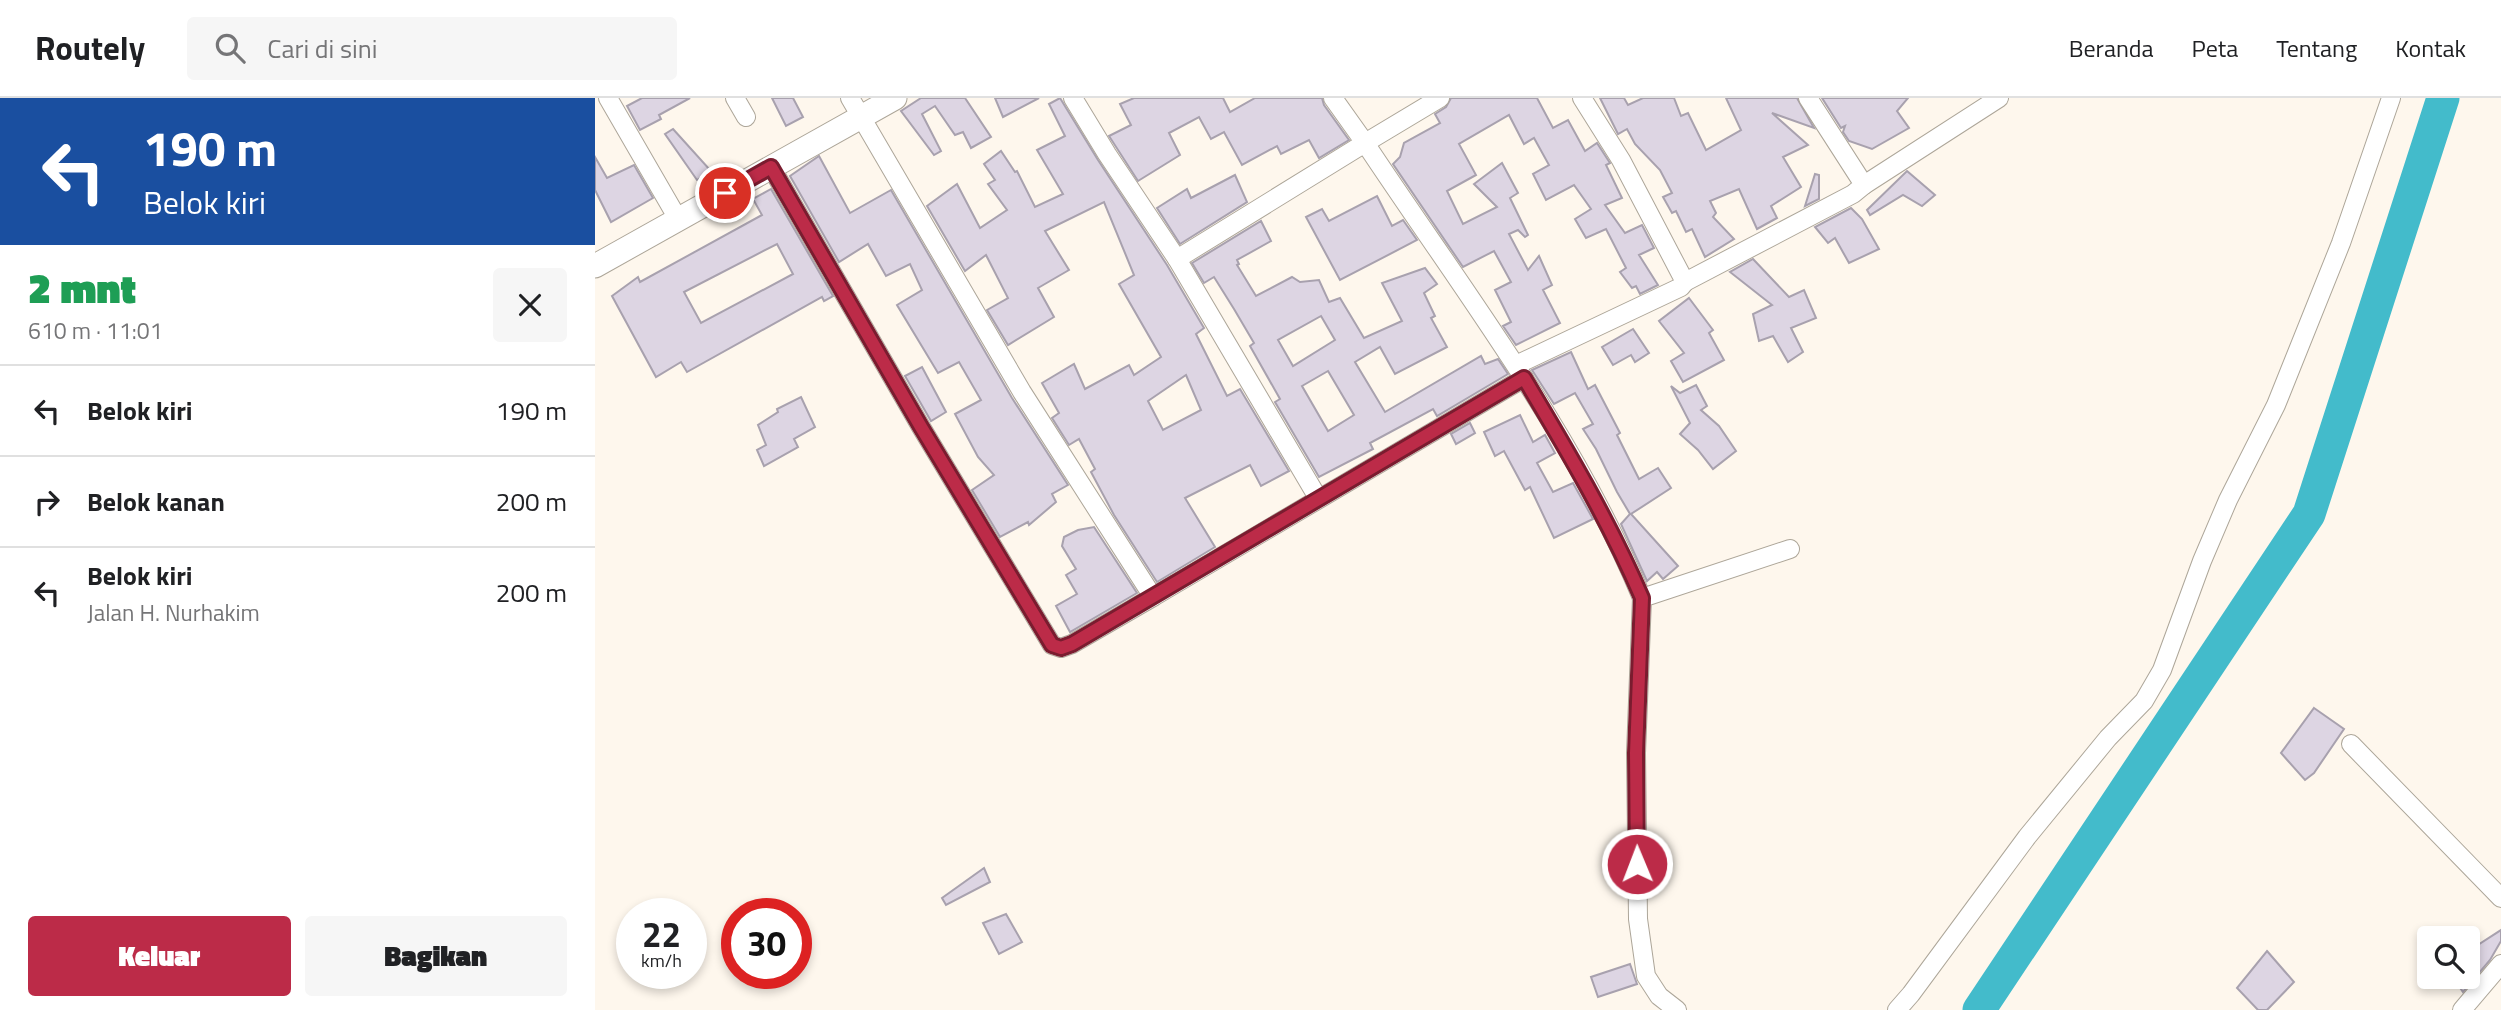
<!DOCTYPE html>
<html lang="id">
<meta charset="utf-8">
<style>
body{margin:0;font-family:"Titillium Web",sans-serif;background:#f6f6f6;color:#202124;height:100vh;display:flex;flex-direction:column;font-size:26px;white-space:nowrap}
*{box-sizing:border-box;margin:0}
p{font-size:23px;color:#757577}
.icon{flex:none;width:38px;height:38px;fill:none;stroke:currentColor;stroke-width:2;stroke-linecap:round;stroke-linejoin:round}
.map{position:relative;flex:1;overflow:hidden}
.side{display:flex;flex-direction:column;background:#fff;width:595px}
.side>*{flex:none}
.banner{background:#1a4fa0;color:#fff;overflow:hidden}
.tools{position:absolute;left:1822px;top:828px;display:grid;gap:14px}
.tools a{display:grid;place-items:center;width:63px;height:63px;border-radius:7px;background:#fff;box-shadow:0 4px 10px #0003;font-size:35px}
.speed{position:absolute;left:21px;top:800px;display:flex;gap:14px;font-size:35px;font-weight:700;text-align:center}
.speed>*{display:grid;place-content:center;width:91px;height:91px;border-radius:50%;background:#fff;box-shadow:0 4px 10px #0003;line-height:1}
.speed small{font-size:18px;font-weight:400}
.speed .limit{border:10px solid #d22;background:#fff;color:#111}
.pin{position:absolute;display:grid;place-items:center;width:60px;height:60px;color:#fff;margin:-30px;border:4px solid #fff;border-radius:50%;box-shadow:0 2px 7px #0007}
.me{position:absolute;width:77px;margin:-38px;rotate:359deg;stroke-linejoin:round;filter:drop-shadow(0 0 5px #0008)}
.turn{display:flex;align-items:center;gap:24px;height:147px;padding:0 28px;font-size:32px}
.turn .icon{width:91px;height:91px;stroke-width:2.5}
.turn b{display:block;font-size:49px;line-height:60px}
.round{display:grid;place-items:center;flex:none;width:74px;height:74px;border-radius:7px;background:#f6f6f6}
.overview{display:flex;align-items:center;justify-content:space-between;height:119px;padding:0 28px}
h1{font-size:42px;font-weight:800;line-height:52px;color:#1e9e55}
.cta{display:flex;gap:14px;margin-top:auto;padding:14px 28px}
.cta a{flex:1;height:80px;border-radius:7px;background:#bc2b48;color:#fff;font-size:28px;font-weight:800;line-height:80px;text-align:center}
.cta a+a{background:#f6f6f6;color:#202124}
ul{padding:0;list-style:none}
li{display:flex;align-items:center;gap:21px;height:91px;padding:0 28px;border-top:2px solid #e0e0e0}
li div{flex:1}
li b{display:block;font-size:26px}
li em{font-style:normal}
header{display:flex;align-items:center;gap:42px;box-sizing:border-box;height:98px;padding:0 35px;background:#fff;border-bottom:2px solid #e0e0e0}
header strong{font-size:33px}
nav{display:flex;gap:38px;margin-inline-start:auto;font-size:24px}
.search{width:490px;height:63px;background:#f6f6f6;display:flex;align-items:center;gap:18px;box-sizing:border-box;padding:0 24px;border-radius:7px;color:#757577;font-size:26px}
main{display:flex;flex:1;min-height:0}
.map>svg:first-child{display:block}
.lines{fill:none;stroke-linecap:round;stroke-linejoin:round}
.river{stroke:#43bbcb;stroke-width:33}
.building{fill:#ddd5e3;stroke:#a8a1ae;stroke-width:2;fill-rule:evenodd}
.minor-casing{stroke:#ada699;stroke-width:20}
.major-casing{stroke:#ada699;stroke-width:25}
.minor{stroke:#fff;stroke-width:18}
.major{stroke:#fff;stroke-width:23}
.route-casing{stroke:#7a1c2f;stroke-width:18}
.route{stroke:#bc2b48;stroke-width:12}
</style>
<header>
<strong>Routely</strong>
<div class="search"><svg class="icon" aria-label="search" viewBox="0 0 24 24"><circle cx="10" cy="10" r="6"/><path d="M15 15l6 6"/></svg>Cari di sini</div>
<nav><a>Beranda</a><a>Peta</a><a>Tentang</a><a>Kontak</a></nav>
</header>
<main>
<section class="side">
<div class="banner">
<div class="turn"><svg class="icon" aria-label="left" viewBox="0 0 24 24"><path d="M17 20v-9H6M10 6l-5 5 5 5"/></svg><div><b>190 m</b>Belok kiri</div></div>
</div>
<div class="overview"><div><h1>2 mnt</h1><p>610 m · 11:01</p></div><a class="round"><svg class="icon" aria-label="close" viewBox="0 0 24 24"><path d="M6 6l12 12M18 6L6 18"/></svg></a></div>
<ul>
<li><svg class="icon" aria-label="left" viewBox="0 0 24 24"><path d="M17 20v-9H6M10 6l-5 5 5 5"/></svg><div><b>Belok kiri</b></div><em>190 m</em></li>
<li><svg class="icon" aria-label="right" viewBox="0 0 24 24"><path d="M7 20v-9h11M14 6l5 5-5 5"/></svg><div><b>Belok kanan</b></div><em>200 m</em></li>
<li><svg class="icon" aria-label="left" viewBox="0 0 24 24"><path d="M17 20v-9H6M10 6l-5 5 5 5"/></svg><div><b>Belok kiri</b><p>Jalan H. Nurhakim</p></div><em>200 m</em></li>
</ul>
<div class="cta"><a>Keluar</a><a>Bagikan</a></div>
</section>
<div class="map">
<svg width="1906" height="912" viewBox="0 0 1906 912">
<rect width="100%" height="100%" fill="#fef7ed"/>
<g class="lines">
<!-- river -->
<path class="river" d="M 1384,912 L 1714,416 L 1848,0"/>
</g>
<!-- building -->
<g class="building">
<path d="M 47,0 L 95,0 L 64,17 L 66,21 L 45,32 L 32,8 Z"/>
<path d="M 177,0 L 198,0 L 208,19 L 191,28 Z"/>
<path d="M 326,0 L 370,0 L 396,39 L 376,50 L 368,34 L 360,37 L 340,8 L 327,16 L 346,53 L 339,57 L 306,13 Z"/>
<path d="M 400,0 L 444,0 L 408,19 Z"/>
<path d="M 465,0 L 503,62 L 572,167 L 609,230 L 601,236 L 632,298 L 645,291 L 694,373 L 666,388 L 655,367 L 590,400 L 620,449 L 562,484 L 519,417 L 496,374 L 500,371 L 484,341 L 474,347 L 457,320 L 464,315 L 447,285 L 479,266 L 490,291 L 534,267 L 539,277 L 566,259 L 524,186 L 539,177 L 509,104 L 450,133 L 474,172 L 443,190 L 459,219 L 413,247 L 392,212 L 413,200 L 391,157 L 370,173 L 332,108 L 362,86 L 385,130 L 412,112 L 393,86 L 400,82 L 389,66 L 406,53 L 420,74 L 422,73 L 440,109 L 468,96 L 442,52 L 470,38 L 454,6 ZM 591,277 L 606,312 L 568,332 L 553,303 Z"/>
<path d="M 539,0 L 628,0 L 635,14 L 660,0 L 727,0 L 729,7 L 754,42 L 724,60 L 714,42 L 686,56 L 682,48 L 647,67 L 629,34 L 616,41 L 604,19 L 574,35 L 585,57 L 543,83 L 514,38 L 536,27 L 525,6 Z"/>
<path d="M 856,0 L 942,0 L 958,30 L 973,22 L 990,53 L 1002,45 L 1015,65 L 1011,67 L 1027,100 L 1010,107 L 1030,135 L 1047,127 L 1059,150 L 1044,157 L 1063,187 L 1045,196 L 1041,188 L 1037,190 L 1025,174 L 1031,170 L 1011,131 L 991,140 L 980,121 L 996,111 L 979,87 L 951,102 L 938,76 L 954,67 L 939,40 L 929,46 L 914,17 L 864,46 L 881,77 L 852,93 L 868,126 L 902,109 L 879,86 L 907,65 L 923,95 L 915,100 L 933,137 L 930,139 L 923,132 L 914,136 L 933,172 L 944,158 L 957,187 L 948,192 L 965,225 L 921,247 L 908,228 L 916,224 L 900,192 L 916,184 L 899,153 L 868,169 L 798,66 L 805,59 L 809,45 L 845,25 L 840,16 L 851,9 Z"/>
<path d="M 1005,0 L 1029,0 L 1033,7 L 1048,0 L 1079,0 L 1086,18 L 1093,15 L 1111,52 L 1146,32 L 1131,0 L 1202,0 L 1219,30 L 1177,15 L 1213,47 L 1188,59 L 1206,89 L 1176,108 L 1182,120 L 1162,131 L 1144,91 L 1115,103 L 1121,115 L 1118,119 L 1139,141 L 1110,159 L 1097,131 L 1091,134 L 1081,113 L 1077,115 L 1068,99 L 1077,95 L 1065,72 L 1040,46 L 1032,31 L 1023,36 Z"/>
<path d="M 1227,0 L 1313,0 L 1302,13 L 1314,30 L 1277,51 L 1254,43 L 1248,34 L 1250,28 L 1246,30 Z"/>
<path d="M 78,31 L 116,73 L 102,82 L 70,36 Z"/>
<path d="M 224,58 L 255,115 L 296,92 L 417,300 L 473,387 L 457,396 L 461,404 L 434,427 L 433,424 L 405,439 L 377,392 L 399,377 L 383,359 L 360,316 L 386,302 L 364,264 L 343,275 L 302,207 L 327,192 L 315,166 L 291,178 L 273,146 L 244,164 L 195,78 Z"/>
<path d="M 0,59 L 12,80 L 39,67 L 58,100 L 16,124 L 0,92 Z"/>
<path d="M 1312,73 L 1340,97 L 1327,108 L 1308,97 L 1275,117 L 1272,112 Z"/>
<path d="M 1220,76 L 1224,77 L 1224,101 L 1210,108 Z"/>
<path d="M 640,77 L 652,104 L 585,146 L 562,110 L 592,91 L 596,100 Z"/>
<path d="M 176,91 L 238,198 L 229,203 L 227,199 L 92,274 L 86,264 L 61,279 L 17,198 L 43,179 L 45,184 L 167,117 L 158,101 ZM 182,146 L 198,176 L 106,225 L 89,194 Z"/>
<path d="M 782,98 L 797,128 L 808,122 L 822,142 L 745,182 L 711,119 L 727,111 L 734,123 Z"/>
<path d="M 1256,110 L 1267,121 L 1284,151 L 1254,165 L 1240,140 L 1233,145 L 1220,129 Z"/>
<path d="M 666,123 L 676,143 L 642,162 L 644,166 L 642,167 L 661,198 L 697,179 L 705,184 L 724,182 L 734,204 L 745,200 L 769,240 L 807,223 L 787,185 L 830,170 L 842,186 L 829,195 L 840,218 L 836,220 L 852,249 L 800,276 L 785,249 L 760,264 L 790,314 L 886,258 L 890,266 L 903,261 L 913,276 L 842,318 L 838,311 L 775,345 L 778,351 L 724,379 L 680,304 L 685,301 L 655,248 L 659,245 L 639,211 L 619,179 L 609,185 L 597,165 ZM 726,218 L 740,242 L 698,268 L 683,242 ZM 733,273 L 759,317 L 733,333 L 707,288 Z"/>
<path d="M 1158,161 L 1194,199 L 1209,192 L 1221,220 L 1196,230 L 1208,254 L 1193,264 L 1178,238 L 1164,243 L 1158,216 L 1177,207 L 1135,174 Z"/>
<path d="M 1094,200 L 1118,232 L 1114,235 L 1129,262 L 1088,284 L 1076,263 L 1089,255 L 1064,223 Z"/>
<path d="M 1038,231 L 1054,255 L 1040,264 L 1036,257 L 1018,267 L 1007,249 Z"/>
<path d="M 976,254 L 993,291 L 1000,287 L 1025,335 L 1022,337 L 1044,381 L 1063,370 L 1076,390 L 1036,416 L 1083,468 L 1068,481 L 1062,474 L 1052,483 L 1026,426 L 1035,416 L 1022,394 L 1001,351 L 988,331 L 998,326 L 980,295 L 959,306 L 937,272 Z"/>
<path d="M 327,269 L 351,314 L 336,323 L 310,278 Z"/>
<path d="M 1101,287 L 1112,308 L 1106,312 L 1124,328 L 1141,353 L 1118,371 L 1103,352 L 1085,336 L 1095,325 L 1076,288 L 1085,295 Z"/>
<path d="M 206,299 L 220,329 L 199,341 L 203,349 L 169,368 L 162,352 L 171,347 L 163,327 L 183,314 L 182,311 Z"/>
<path d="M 925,317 L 938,344 L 950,337 L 960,355 L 942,365 L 958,394 L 978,385 L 998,421 L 959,440 L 935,389 L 930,392 L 909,353 L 900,358 L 889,334 Z"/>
<path d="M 875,325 L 880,335 L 861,346 L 856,336 Z"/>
<path d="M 499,429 L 542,495 L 475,534 L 461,508 L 482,496 L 471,477 L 481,471 L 467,448 L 469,439 L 483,432 Z"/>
<path d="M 1719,610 L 1749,631 L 1719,675 L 1710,682 L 1686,655 Z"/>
<path d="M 389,770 L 395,784 L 351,807 L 347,800 Z"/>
<path d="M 411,816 L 427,844 L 404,856 L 388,825 Z"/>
<path d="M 1906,832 L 1906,843 L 1895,862 L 1868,894 L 1857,878 L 1872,878 L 1872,854 Z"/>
<path d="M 1672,853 L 1699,884 L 1672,912 L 1663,912 L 1642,890 Z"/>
<path d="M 1035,866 L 1042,886 L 1003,899 L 996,879 Z"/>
</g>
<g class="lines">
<!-- minor casing -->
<g class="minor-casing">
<g id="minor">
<path d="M 13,0 L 83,121"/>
<path d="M 140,0 L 151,19"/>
<path d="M 255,0 L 427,294 L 558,499 L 929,280"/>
<path d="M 478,0 L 512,56 L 582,161 L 770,45 C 868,193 979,335 1047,500"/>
<path d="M 738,0 L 770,45 L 845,0"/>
<path d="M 176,69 L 326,329 L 457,547 L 466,550 L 477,546 L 558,499"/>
<path d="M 1269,87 L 1404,0"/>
<path d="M 582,161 L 723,400"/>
<path d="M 1090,184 L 1258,96 L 1269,87 L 1213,0"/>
<path d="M 921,267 L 1086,189 L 1090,184 L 1026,62 L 987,0"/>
<path d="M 1756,646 L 1906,800"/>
<path d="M 1082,912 L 1064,898 L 1051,878 L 1043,821 L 1041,655 L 1047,500 L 1195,451"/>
<path d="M 1302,912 L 1316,896 L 1432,739 L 1513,640 L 1549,603 L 1567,572 L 1607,463 L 1633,402 L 1681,307 L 1746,145 L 1796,0"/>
<path d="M 1867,912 L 1906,866"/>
</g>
</g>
<!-- major casing -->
<g class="major-casing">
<path id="major" d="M 0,168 L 300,0"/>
</g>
<!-- minor -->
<use href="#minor" class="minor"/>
<!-- major -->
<use href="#major" class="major"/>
</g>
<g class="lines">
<!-- route casing -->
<g class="route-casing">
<path id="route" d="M 130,95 L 176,69 L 326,329 L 457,547 L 466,550 L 477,546 L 929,280 C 972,352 1014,423 1047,500 L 1041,655 L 1042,766"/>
</g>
<!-- route -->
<use href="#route" class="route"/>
</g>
</svg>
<div class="tools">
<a><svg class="icon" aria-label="search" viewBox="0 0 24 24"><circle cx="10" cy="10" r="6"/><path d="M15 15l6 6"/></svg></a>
</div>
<div class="speed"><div>22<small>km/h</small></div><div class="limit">30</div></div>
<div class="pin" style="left:130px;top:95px;background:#d93025"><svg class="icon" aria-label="arrive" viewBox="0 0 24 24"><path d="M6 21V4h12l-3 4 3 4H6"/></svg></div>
<svg class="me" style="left:1042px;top:766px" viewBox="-20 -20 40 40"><circle r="17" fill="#bc2b48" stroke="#fff" stroke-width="3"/><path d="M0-11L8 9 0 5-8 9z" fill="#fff"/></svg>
</div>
</main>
